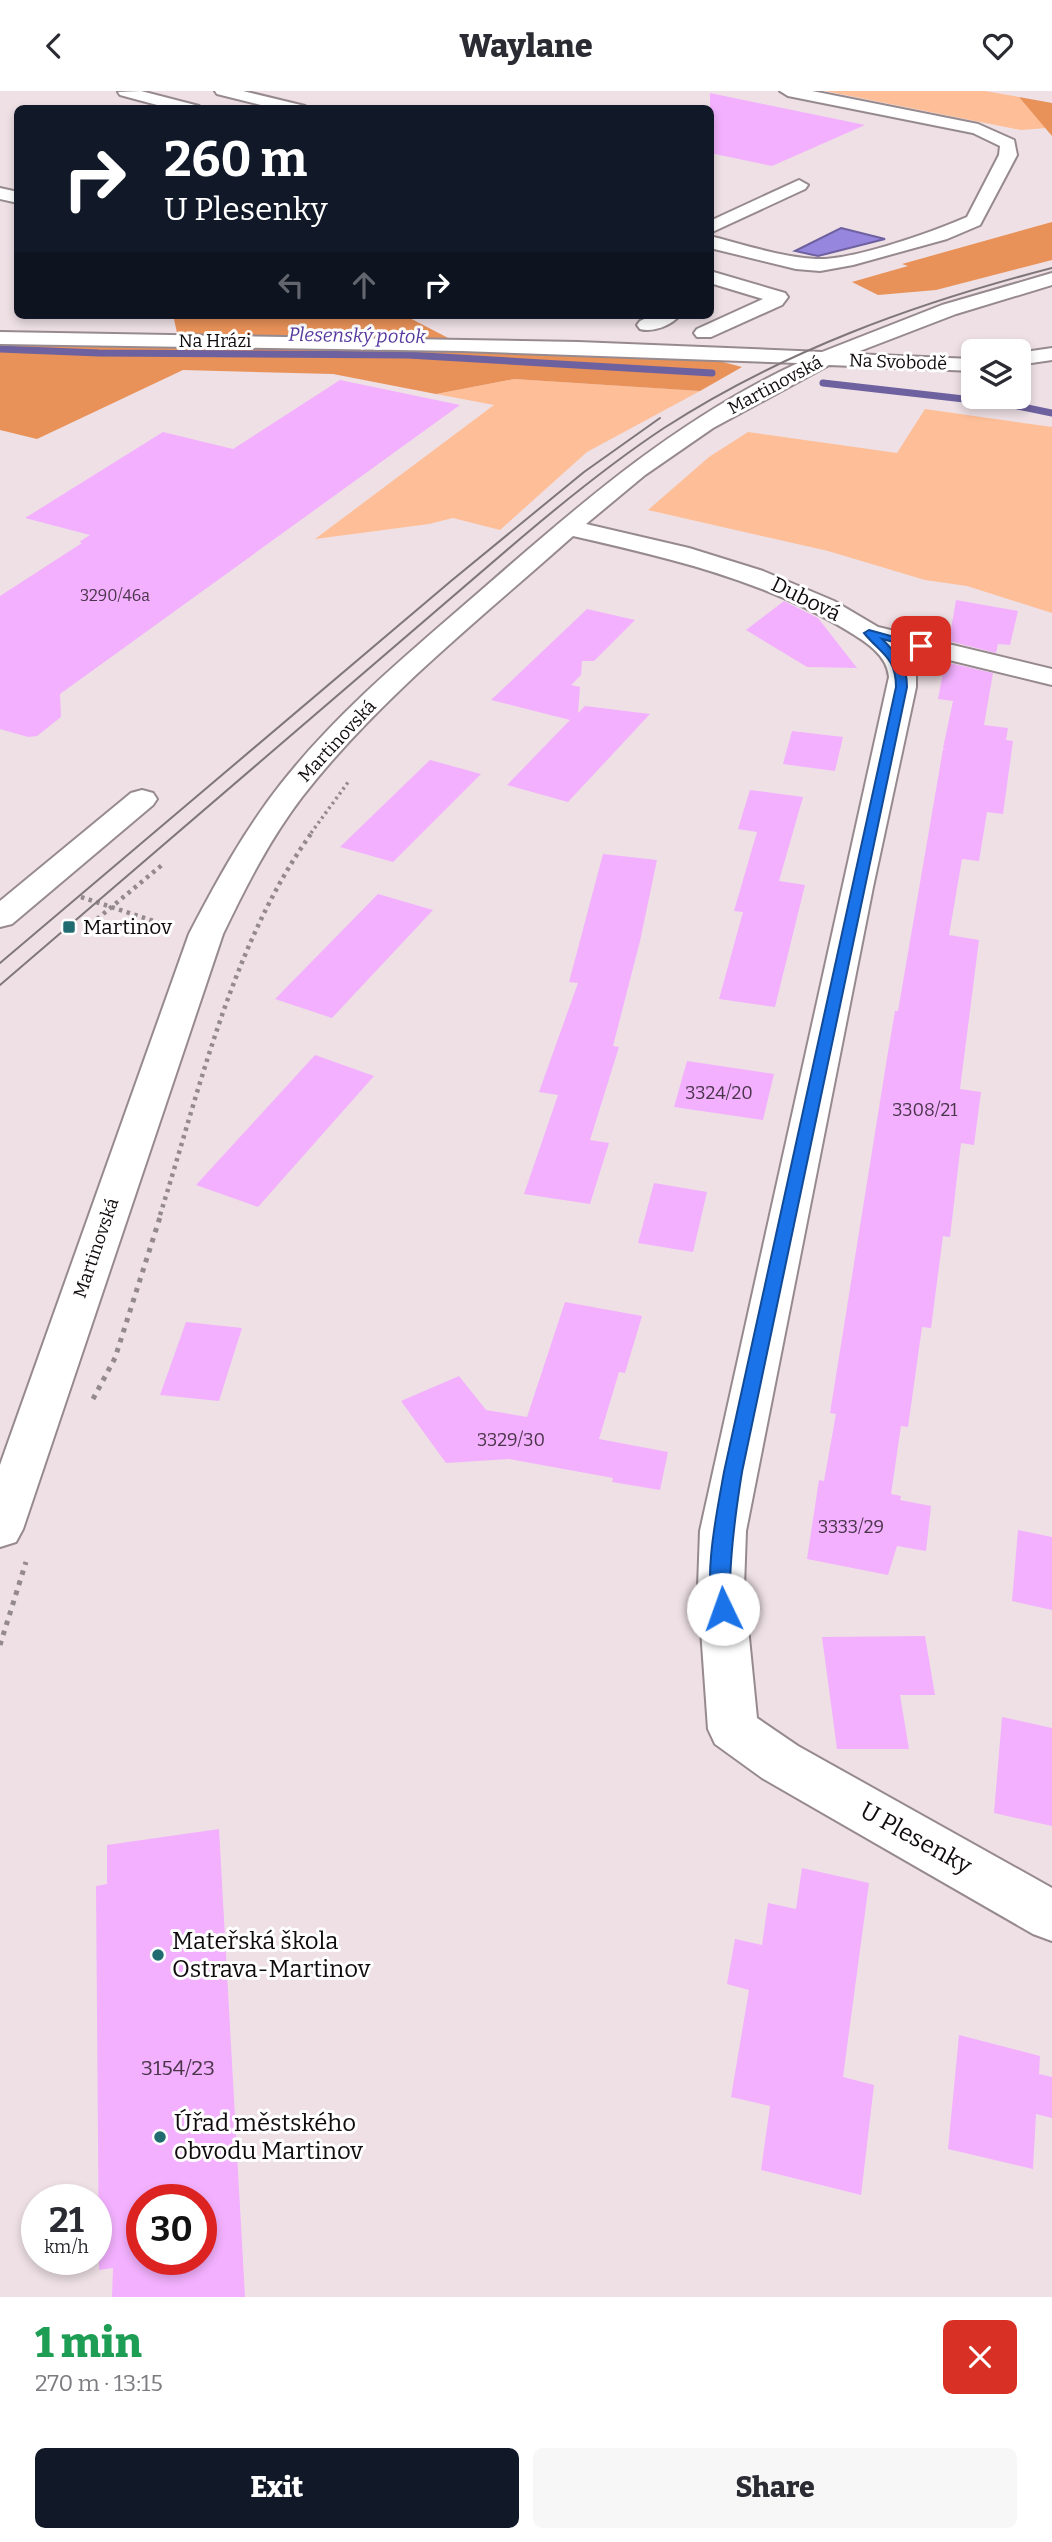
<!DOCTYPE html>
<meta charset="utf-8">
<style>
body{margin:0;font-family:Bitter,serif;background:#f7f7f7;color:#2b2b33;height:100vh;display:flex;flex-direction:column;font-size:26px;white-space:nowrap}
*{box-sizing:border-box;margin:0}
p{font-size:23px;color:#7c7c81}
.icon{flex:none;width:38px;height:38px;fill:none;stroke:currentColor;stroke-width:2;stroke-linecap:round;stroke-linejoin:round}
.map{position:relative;height:2206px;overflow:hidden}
.sheet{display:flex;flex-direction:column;background:#fff;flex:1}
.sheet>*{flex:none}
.top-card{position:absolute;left:14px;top:14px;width:700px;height:214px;border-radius:10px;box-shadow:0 4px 10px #0003;background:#111827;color:#fff;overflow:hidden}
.buttons{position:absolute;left:961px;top:248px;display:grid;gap:14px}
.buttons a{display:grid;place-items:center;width:70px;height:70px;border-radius:10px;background:#fff;box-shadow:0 4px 10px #0003;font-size:35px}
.speed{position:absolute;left:21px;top:2093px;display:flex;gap:14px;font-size:35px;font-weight:700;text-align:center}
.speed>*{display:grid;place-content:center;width:91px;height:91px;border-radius:50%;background:#fff;box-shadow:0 4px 10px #0003;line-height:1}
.speed small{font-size:18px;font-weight:400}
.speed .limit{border:10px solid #d22;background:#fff;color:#111}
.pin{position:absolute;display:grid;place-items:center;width:60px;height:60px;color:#fff;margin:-30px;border-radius:14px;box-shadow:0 4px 10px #0006}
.me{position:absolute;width:77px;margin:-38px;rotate:357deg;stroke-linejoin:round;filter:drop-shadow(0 0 5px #0008)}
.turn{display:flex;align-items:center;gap:24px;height:147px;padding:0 35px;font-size:32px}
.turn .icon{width:91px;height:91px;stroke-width:2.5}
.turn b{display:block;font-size:49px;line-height:60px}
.lanes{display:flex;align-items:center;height:66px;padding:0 35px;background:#0003;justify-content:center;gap:35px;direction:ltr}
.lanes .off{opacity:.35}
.round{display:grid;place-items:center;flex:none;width:74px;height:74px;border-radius:10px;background:#f7f7f7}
.summary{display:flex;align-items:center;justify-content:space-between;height:119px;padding:0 35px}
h1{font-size:42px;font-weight:800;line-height:52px;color:#1e9e55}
.primary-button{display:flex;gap:14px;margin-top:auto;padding:14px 35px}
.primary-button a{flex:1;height:80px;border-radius:10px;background:#111827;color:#fff;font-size:28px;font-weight:800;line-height:80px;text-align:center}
.primary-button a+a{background:#f7f7f7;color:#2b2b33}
header{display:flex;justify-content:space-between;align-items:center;height:91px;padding:0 35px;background:#fff;font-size:32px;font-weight:800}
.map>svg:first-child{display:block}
.green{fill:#febe97}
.forest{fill:#e89158}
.water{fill:#9786de;stroke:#6e619f;stroke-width:2}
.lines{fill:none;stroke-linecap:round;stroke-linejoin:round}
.stream{stroke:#6e619f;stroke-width:7}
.building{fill:#f3b0fe;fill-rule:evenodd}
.minor-casing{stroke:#978a8f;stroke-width:4}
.path-far2{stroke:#94898d;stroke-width:3.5;stroke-dasharray:2.5 3.5;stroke-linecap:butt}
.path-far1{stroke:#94898d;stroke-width:4.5;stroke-dasharray:3.5 4.5;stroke-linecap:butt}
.path{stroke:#94898d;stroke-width:5;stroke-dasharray:4.5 6;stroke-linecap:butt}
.minor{fill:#fff;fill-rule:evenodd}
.tram{stroke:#7f7679;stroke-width:2}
.route{fill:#1a73e8;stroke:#114b97;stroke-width:2}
.poi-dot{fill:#206c71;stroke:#fff;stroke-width:2.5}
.labels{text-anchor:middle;stroke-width:6;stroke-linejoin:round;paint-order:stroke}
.far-number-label{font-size:16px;fill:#493449}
.far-street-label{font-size:18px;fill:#100b0d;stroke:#fff}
.number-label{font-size:18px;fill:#493449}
.far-water-label{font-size:19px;font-style:italic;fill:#573aa0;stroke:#fff}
.street-label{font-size:21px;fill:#100b0d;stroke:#fff}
.poi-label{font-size:21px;fill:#100b0d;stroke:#fff;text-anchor:start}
.near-number-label{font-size:21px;fill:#493449}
.near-street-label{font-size:24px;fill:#100b0d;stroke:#fff}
.near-poi-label{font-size:24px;fill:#100b0d;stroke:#fff;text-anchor:start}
</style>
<header><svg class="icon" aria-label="back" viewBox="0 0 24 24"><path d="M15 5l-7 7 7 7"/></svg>Waylane<svg class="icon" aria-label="heart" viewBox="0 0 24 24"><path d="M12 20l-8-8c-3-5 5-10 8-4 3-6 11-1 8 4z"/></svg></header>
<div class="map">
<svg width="1052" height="2206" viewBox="0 0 1052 2206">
<rect width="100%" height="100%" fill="#eee0e5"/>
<!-- green -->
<g class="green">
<path d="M 825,0 L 985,0 L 1019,6 L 1047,37 L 1021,39 Z"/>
<path d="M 514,288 L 700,300 L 587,361 L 500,439 L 453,427 L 429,433 L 315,448 L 494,314 L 436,303 Z"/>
<path d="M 925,318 L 1052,336 L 1052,522 L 967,495 L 925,489 L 828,460 L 648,419 L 709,366 L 748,341 L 897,362 Z"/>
</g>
<!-- forest -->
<g class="forest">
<path d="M 1019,6 L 1052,12 L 1052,45 Z"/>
<path d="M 1052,131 L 1052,169 L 936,199 L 878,204 L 852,191 L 908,175 L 902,173 Z"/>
<path d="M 173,224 L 404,224 L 452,249 L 715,269 L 742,276 L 700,300 L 514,288 L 436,303 L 333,283 L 183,279 L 37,348 L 0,339 L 0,242 L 178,246 Z"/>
</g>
<!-- water -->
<path class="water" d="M 841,137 L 885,148 L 818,165 L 795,160 Z"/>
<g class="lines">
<!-- stream -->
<g class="stream">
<path d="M 0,258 L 99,262 L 408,264 L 712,282"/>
<path d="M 823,292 L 1008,313 L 1052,322"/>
</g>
</g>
<!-- building -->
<g class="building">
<path d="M 710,2 L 865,34 L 772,75 L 710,62 Z"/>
<path d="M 340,289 L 460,314 L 60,603 L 61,626 L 37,645 L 28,646 L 0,638 L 0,505 L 82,452 L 79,451 L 90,444 L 25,427 L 163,341 L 233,358 Z"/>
<path d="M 956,509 L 1018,520 L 1010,554 L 998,553 L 996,562 L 949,550 Z"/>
<path d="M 784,510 L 818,527 L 857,577 L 807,576 L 746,539 Z"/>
<path d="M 587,518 L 635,529 L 594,570 L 582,570 L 581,584 L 571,594 L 580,596 L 578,622 L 585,615 L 650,623 L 568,711 L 507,694 L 570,629 L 491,609 Z"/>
<path d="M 945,571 L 993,582 L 984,634 L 1008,637 L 1006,649 L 1013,650 L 1003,723 L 987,721 L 979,770 L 962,768 L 949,844 L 979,849 L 960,998 L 981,1001 L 974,1054 L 961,1052 L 950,1146 L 943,1145 L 931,1237 L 922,1236 L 908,1336 L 901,1335 L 891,1403 L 901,1405 L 900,1409 L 931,1415 L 926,1460 L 897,1455 L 888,1484 L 807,1468 L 819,1389 L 824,1390 L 836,1323 L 830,1322 L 887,967 L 895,920 L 898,920 L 943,658 L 946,659 L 943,657 L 953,610 L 938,608 Z"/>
<path d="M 792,640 L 843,646 L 835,680 L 783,673 Z"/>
<path d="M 430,669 L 481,683 L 393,771 L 340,756 Z"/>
<path d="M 750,699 L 803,706 L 779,790 L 805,794 L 775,916 L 719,908 L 743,821 L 734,820 L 757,741 L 738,738 Z"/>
<path d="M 603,763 L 657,769 L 640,850 L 613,955 L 619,956 L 590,1049 L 609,1052 L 590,1113 L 524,1103 L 558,1004 L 539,1001 L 578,892 L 569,891 Z"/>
<path d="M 378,803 L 433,819 L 332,927 L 275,908 Z"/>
<path d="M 315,964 L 374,985 L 258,1116 L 196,1094 Z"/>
<path d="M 687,970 L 774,983 L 763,1029 L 674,1016 Z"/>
<path d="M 654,1092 L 707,1101 L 693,1161 L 638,1152 Z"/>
<path d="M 565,1211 L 642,1225 L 625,1282 L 619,1281 L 599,1348 L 668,1361 L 660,1399 L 612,1391 L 613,1387 L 509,1368 L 446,1372 L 401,1310 L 459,1285 L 486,1319 L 527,1326 Z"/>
<path d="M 186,1231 L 242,1237 L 219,1310 L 160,1304 Z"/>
<path d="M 1018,1439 L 1052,1446 L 1052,1519 L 1012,1510 Z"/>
<path d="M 925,1545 L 935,1604 L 900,1604 L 909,1658 L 837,1658 L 822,1546 Z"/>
<path d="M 1002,1626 L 1052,1637 L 1052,1735 L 994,1722 Z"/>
<path d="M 219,1738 L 245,2206 L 112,2206 L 113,2177 L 99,2179 L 96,1795 L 107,1793 L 107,1754 ZM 142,2109 L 201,2109 L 201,2168 L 142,2168 Z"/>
<path d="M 802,1777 L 869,1792 L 843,1986 L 874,1994 L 861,2104 L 761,2079 L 770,2015 L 731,2006 L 749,1899 L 727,1893 L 735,1848 L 762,1854 L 768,1812 L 796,1818 Z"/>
<path d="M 959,1944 L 1040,1965 L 1039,1983 L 1052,1986 L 1052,2027 L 1036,2023 L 1033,2078 L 948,2058 Z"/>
</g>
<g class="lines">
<!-- minor casing -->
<g class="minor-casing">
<g id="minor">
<path d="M 141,0 L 199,15 L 201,18 L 172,18 L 120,4 L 118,1 Z"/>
<path d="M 215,0 L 243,0 L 305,15 L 307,18 L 277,18 L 217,3 Z"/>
<path d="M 780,0 L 812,0 L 978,33 L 1014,49 L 1017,64 L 980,134 L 947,148 L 853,174 L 820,180 L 796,178 L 710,157 L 710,145 C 745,154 781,166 816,168 C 852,170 932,141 967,126 L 999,64 L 1000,55 L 973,42 L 788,5 Z"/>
<path d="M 799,89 L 808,94 L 805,98 L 710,142 L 710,130 Z"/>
<path d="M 0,97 L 18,101 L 18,112 L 0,108 Z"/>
<path d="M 710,180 L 785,202 L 788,206 L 782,214 L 711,246 L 697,246 L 694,242 L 697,238 L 763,208 L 710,192 Z"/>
<path d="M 1052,182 L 1052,194 L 956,223 L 852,263 L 973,268 L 973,280 L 829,274 L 713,337 L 645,384 L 586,433 L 689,457 L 763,480 L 834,510 L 878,536 L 1052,578 L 1052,594 L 904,558 L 916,580 L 916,596 L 873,796 L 746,1440 L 744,1496 L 757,1627 L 798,1655 L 1052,1797 L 1052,1850 L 1033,1843 L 762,1687 L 715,1653 L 708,1638 L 698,1496 L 700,1440 L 889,586 C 887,560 857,546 838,534 C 756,487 665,466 573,445 C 480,528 379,607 302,706 C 270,748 246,795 223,843 L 23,1438 L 16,1451 L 0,1456 L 0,1374 L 189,843 C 216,791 244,740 280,694 C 341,616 419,554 493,489 C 588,406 682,326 798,272 L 462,260 L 0,253 L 0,241 L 578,251 L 822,261 L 942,214 Z"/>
<path d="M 653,224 L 680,224 C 672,234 653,242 640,238 L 637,234 L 640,230 Z"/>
<path d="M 1052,257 L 1052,269 L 1018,274 L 1018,262 Z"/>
<path d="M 142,699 L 153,702 L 157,708 L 153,714 L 12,833 L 0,836 L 0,810 L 131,702 Z"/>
</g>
</g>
<!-- path-far2 -->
<path class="path-far2" d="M 311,742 L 349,690"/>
<!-- path-far1 -->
<g class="path-far1">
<path d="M 81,806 L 169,835"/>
<path d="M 97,828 L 162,774"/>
<path d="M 160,1124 C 201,995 232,852 313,740"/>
</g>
<!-- path -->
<g class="path">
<path d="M 93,1308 L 115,1267 L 161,1123"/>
<path d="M 0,1554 L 26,1471"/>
</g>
<!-- minor -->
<use href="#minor" class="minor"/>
<!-- tram -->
<g class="tram">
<path d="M 0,872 L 451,490 L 584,381 L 660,327"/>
<path d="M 0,894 L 521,447 C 567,408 614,370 664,337 C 783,260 916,212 1052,177"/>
</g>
</g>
<!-- route -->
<path class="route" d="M 869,539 L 927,555 L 921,558 L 882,548 C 898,564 907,573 907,596 L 742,1381 C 736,1418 731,1454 730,1492 C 730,1503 734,1514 729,1524 L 723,1527 L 716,1524 C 701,1494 718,1415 724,1381 L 896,596 C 896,566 881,563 864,542 Z"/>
<!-- markers -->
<g class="poi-dot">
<rect x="62" y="829" width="14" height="14" rx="3.5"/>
<circle cx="158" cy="1864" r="7"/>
<circle cx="160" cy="2046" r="7"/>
</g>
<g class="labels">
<!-- far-number labels -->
<g class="far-number-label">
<text x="115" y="510">3290/46a</text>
</g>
<!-- far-street labels -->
<g class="far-street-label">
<text x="215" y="256">Na Hrázi</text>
<text transform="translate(898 271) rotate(2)" y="6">Na Svobodě</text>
<text transform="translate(775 294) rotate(-28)" y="6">Martinovská</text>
<text transform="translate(337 650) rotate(-47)" y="6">Martinovská</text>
<text transform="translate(96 1157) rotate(-71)" y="6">Martinovská</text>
</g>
<!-- number labels -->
<g class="number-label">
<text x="719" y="1008">3324/20</text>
<text x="925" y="1025">3308/21</text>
<text x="511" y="1355">3329/30</text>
<text x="851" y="1442">3333/29</text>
</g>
<!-- far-water labels -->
<g class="far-water-label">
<text transform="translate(357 244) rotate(1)" y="7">Plesenský potok</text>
</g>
<!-- street labels -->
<g class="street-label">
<text transform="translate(806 508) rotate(26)" y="7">Dubová</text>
</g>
<!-- poi labels -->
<g class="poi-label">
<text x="83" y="843">Martinov</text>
</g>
<!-- near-number labels -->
<g class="near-number-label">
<text x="178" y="1984">3154/23</text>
</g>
<!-- near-street labels -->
<g class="near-street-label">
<text transform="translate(916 1747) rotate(29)" y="8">U Plesenky</text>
</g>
<!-- near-poi labels -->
<g class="near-poi-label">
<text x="172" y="1858">Mateřská škola<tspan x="172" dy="28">Ostrava-Martinov</tspan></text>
<text x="174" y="2040">Úřad městského<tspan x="174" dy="28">obvodu Martinov</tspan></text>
</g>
</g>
</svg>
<div class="buttons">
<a><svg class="icon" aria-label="layers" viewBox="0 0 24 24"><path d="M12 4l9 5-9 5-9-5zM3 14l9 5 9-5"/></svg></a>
</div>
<div class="speed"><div>21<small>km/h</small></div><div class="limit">30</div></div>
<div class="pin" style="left:921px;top:555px;background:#d93025"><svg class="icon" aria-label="arrive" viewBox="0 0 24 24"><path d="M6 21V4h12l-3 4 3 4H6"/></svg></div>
<svg class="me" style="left:723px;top:1518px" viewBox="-20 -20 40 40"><circle r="19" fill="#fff"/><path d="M0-13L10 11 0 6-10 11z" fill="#1a73e8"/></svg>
<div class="top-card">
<div class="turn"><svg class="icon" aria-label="right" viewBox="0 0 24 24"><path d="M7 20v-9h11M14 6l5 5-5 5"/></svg><div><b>260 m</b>U Plesenky</div></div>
<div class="lanes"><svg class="icon off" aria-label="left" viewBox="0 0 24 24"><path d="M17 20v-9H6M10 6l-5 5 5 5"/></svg><svg class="icon off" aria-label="ahead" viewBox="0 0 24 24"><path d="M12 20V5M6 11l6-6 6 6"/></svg><svg class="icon" aria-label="right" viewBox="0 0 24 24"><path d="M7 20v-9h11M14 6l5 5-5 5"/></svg></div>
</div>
</div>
<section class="sheet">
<div class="summary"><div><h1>1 min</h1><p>270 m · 13:15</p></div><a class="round" style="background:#d93025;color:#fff"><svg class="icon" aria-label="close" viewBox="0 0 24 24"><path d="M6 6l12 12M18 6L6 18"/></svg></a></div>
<div class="primary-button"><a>Exit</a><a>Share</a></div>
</section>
